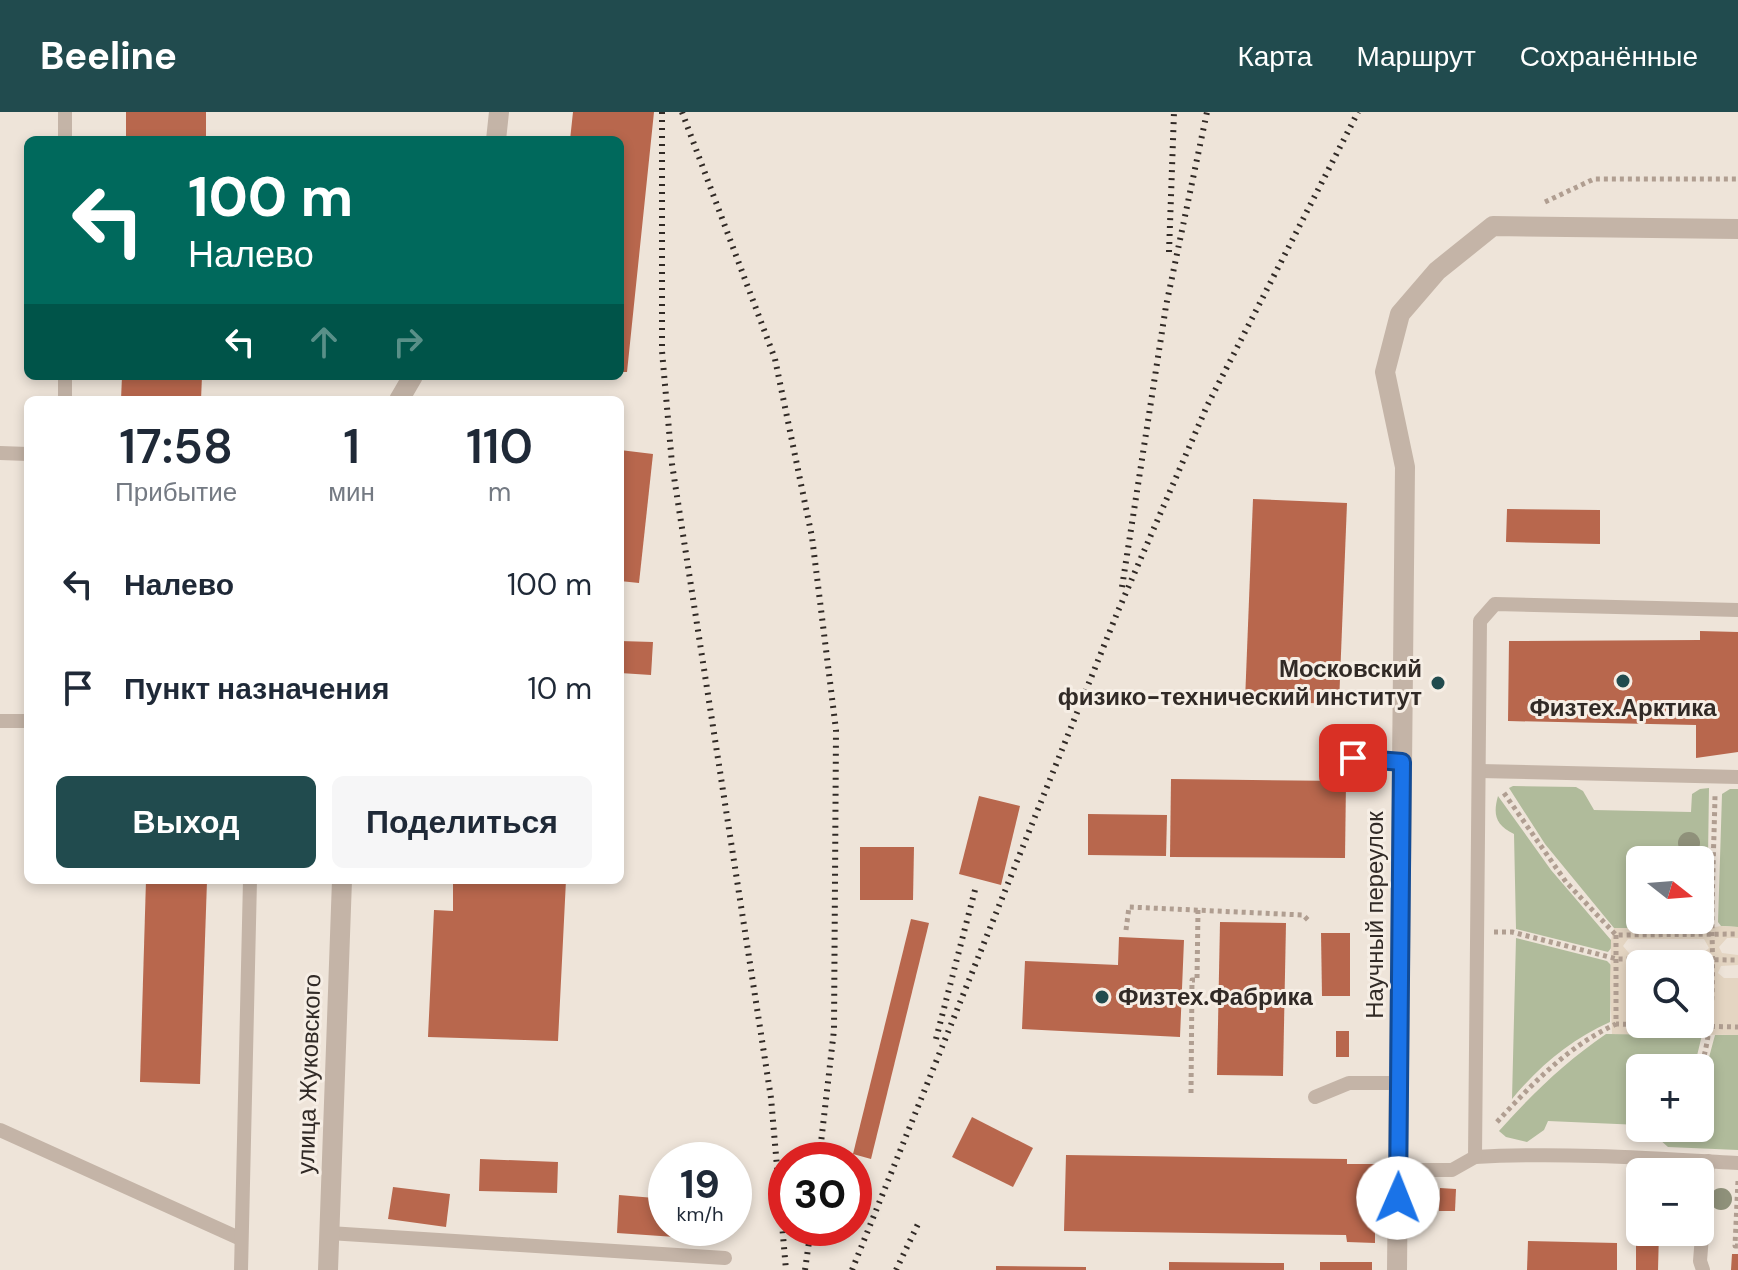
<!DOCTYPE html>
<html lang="ru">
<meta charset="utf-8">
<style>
body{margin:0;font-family:"DM Sans",sans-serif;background:#f6f6f7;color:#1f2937;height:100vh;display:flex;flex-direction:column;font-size:30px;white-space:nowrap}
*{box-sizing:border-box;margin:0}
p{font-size:26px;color:#747a83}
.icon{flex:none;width:44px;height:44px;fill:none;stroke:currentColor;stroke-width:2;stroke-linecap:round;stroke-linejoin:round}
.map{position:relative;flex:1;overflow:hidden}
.panel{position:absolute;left:24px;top:284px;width:600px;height:488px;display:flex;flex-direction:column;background:#fff;border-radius:12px;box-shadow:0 4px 12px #0003}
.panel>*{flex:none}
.guide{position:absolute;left:24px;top:24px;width:600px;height:244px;border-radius:12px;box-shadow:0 4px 12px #0003;background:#00695c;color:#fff;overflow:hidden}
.needle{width:52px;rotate:107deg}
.buttons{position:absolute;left:1626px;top:734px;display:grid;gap:16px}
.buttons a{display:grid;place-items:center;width:88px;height:88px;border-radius:12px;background:#fff;box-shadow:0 4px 12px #0003;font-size:40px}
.speed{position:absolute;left:648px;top:1030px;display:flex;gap:16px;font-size:40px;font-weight:700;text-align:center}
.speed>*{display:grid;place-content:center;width:104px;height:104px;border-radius:50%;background:#fff;box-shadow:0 4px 12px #0003;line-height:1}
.speed small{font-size:20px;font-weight:400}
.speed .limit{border:12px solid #d22;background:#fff;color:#111}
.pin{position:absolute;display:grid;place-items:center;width:68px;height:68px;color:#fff;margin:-34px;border-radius:16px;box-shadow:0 4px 12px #0006}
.me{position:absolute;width:88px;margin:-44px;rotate:1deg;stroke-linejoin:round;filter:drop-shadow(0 0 6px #0008)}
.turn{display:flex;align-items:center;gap:28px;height:168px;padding:0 32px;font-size:36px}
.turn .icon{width:104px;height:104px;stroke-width:2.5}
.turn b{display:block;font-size:56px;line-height:68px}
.lanes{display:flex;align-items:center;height:76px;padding:0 32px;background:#0003;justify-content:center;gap:40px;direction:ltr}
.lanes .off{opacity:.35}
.eta{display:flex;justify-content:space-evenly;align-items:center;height:136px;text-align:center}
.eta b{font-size:48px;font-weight:600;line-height:56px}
.primary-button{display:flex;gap:16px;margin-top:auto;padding:16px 32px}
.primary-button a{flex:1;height:92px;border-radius:12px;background:#214b4e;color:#fff;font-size:32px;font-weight:600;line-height:92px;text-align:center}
.primary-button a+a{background:#f6f6f7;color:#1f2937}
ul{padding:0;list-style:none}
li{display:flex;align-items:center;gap:24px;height:104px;padding:0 32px}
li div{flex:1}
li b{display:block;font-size:30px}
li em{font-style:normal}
header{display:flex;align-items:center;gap:48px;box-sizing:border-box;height:112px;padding:0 40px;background:#214b4e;color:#fff}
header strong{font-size:38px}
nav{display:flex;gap:44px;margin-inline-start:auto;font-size:28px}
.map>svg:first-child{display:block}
.green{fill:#b0bb9b;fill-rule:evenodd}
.plaza{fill:#e4d5c2;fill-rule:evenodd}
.building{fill:#b8674d}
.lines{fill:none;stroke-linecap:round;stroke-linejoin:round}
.path{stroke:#b09e91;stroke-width:5;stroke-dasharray:4 4;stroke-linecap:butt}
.lane{stroke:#c4b4a7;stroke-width:14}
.street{stroke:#c4b4a7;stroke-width:20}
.rail{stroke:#312a26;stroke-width:6;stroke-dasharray:2 6;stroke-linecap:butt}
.tree{fill:#8f917a}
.route-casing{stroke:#114b97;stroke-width:20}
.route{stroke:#1a73e8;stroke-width:14}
.poi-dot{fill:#214b4e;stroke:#f6eee5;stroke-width:3}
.labels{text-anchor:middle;stroke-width:6;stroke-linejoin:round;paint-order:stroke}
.poi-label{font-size:24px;font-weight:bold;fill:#312a26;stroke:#f6eee5;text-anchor:end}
.street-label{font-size:24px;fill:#312a26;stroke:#f6eee5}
</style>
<header>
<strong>Beeline</strong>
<nav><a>Карта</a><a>Маршрут</a><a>Сохранённые</a></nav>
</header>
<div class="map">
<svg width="1738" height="1158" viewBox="0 0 1738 1158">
<rect width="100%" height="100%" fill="#eee4d9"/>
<!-- green -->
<g class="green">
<path d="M 1513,674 L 1576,675 L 1583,679 L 1594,698 L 1691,700 L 1692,682 L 1700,677 L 1709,676 L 1707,813 L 1702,817 L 1614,816 L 1545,732 L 1509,676 ZM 1640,748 L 1700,748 L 1700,808 L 1640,808 Z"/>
<path d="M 1730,677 L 1738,677 L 1738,815 L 1721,814 L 1718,810 L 1722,682 Z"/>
<path d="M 1498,684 L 1551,758 L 1611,828 L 1612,835 L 1608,840 L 1516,817 L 1514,722 C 1495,713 1493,702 1498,684 Z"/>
<path d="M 1516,826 L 1607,849 L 1611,853 L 1610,910 C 1572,927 1539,954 1512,987 Z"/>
<path d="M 1606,922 L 1702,923 L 1694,956 L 1640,956 L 1640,1013 L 1548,1009 L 1544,1018 L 1527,1030 L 1506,1025 L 1499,1019 C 1532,982 1565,950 1606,922 Z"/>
<path d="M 1715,923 L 1738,923 L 1738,1038 L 1668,1035 L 1659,1027 L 1672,1016 L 1700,1016 L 1700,979 Z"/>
</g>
<!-- plaza -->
<path class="plaza" d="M 1721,814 L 1738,815 L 1738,826 L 1727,826 L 1719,835 L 1722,841 L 1738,843 L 1738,853 L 1721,854 L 1718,861 L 1724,866 L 1738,866 L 1738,923 L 1612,922 L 1610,873 L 1611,828 L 1614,816 L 1702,817 ZM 1628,827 L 1704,827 L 1709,836 L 1702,842 L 1629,841 L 1623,834 ZM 1640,852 L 1700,852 L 1707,855 L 1707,863 L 1700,866 L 1700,912 L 1640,912 Z"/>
<!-- building -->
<g class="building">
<rect x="126" y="0" width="80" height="28"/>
<path d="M 573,0 L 654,0 L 627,260 L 620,260 L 620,28 L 570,28 Z"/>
<path d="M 122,264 L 202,264 L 201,288 L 121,288 Z"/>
<path d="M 620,338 L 653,342 L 639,471 L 620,469 Z"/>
<path d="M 1253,387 L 1347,391 L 1339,592 L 1245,589 Z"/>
<path d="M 1507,397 L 1600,398 L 1600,432 L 1506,430 Z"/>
<path d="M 1700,519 L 1738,520 L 1738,640 L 1696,646 L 1696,613 L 1508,609 L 1509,529 L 1700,528 Z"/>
<path d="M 620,529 L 653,530 L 651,563 L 620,561 Z"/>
<path d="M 1171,667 L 1346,669 L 1345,746 L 1170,745 Z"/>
<path d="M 979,684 L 1020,694 L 1001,773 L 959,762 Z"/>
<path d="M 1088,702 L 1167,703 L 1166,744 L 1088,743 Z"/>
<path d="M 860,735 L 914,735 L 913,788 L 860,788 Z"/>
<path d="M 146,768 L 207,769 L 200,972 L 140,970 Z"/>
<path d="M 453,768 L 566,768 L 558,929 L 428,925 L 434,798 L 453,799 Z"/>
<path d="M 911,807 L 929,811 L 871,1047 L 853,1042 Z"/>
<path d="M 1220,810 L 1286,811 L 1283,964 L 1217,963 Z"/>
<path d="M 1321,821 L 1350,821 L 1350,884 L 1322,884 Z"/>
<path d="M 1119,825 L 1184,828 L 1180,925 L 1022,917 L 1025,849 L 1118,853 Z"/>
<rect x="1336" y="919" width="13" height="26"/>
<path d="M 972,1005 L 1033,1036 L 1013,1075 L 952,1045 Z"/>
<path d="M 1066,1043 L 1347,1047 L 1347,1052 L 1375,1052 L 1375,1131 L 1347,1130 L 1346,1123 L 1064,1119 Z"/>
<path d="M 480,1047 L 558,1050 L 557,1081 L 479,1079 Z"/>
<path d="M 393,1075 L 450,1082 L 446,1115 L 388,1107 Z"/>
<path d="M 1440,1076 L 1456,1077 L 1455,1099 L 1439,1099 Z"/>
<path d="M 619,1083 L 666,1087 L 666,1116 L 705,1116 L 704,1127 L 617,1121 Z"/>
<path d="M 1636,1110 L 1640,1110 L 1640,1120 L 1659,1120 L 1658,1158 L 1636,1158 Z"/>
<path d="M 1528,1129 L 1617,1131 L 1617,1158 L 1527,1158 Z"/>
<path d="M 1732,1142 L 1738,1142 L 1738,1158 L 1731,1158 Z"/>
<path d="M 1169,1150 L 1284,1151 L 1284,1158 L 1169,1158 Z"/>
<rect x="1320" y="1150" width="52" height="8"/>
<path d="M 996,1154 L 1086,1155 L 1086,1158 L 996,1158 Z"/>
</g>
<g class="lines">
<!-- path -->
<g class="path">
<path d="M 1545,90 L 1594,67 L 1738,67"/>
<path d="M 1504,681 L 1566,770 L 1616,823 L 1738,822"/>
<path d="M 1126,818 L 1129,795 L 1303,803 L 1309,809"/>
<path d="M 1494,820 L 1512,820 L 1617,847 L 1738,848"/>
<path d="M 1616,823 L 1616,912 L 1738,915"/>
<path d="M 1700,959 C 1714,914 1713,866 1712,819 C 1712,774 1714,729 1715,684"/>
<path d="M 1191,981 L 1192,868 L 1197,868 L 1198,798"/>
<path d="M 1497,1010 C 1532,972 1568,934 1616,912"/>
<path d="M 1652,1028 L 1661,1016"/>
<path d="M 1738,1069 L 1735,1134 L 1738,1134"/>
</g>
<!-- lane -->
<g class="lane">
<path d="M 65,0 L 65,28"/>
<path d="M 65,264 L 65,288"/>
<path d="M 0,341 L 28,342"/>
<path d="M 0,609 L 28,609"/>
<path d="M 1353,646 L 1402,650"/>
<path d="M 1480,659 L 1738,665"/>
<path d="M 1315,985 L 1349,971 L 1399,971"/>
<path d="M 0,1018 L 241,1127"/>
<path d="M 1475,1045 C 1562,1040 1650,1046 1738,1051"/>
<path d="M 1399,1058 L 1452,1058 L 1475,1045 L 1480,509 L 1495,492 L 1738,498"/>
<path d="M 329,1121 L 725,1146"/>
<path d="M 241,1158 L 250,768"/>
<path d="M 1703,1158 L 1700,1149 L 1708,1049"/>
</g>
<!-- street -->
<g class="street">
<path d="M 496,28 L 499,0"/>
<path d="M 399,288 L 413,264"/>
<path d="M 328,1158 L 342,768"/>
<path d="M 1397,1158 L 1405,355 L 1385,260 L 1400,202 L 1437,159 L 1493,114 L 1738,117"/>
</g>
<!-- rail -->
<g class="rail">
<path d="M 662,0 L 662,239 L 672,352 L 771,986 L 786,1158"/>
<path d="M 682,0 L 775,247 L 812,425 L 836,618 L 834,918 L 819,1048"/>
<path d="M 1169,140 L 1174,0"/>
<path d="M 1122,475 L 1166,194 L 1207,0"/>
<path d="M 936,927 L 975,778"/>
<path d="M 805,1158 L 811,1116"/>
<path d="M 852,1158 L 1118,499 L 1207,294 L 1358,0"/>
<path d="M 896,1158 L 918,1112"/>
</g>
</g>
<!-- trees -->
<g class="tree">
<circle cx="1689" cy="731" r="11"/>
<circle cx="1721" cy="1087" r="11"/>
</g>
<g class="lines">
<!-- route casing -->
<g class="route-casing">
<path id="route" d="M 1353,646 L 1402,650 L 1398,1086"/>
</g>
<!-- route -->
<use href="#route" class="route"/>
</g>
<!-- markers -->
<g class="poi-dot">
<circle cx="1623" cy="569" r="8"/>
<circle cx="1438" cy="571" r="8"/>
<circle cx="1102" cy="885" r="8"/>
</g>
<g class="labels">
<!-- poi labels -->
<g class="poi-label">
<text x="1422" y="565">Московский<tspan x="1422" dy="28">физико-технический институт</tspan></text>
<text x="1623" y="604" text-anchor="middle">Физтех.Арктика</text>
<text x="1118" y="893" text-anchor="start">Физтех.Фабрика</text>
</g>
<!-- street labels -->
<g class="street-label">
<text transform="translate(1375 803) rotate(-90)" y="8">Научный переулок</text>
<text transform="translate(309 962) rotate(-88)" y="8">улица Жуковского</text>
</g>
</g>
</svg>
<div class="buttons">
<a><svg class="needle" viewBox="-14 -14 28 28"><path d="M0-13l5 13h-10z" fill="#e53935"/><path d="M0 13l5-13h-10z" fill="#747a83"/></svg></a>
<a><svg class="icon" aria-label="search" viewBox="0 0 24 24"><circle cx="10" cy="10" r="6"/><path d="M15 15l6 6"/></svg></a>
<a>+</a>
<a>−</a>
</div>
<div class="speed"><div>19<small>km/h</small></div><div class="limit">30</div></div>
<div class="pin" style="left:1353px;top:646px;background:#d93025"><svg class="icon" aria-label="arrive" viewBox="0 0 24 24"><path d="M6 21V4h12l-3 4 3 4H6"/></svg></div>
<svg class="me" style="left:1398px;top:1086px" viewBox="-20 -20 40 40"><circle r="19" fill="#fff"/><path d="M0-13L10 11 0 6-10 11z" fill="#1a73e8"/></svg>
<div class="guide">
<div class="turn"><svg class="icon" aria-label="left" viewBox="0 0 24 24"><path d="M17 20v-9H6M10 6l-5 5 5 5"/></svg><div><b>100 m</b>Налево</div></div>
<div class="lanes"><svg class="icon" aria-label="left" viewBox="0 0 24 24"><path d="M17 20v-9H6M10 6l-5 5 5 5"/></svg><svg class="icon off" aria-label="ahead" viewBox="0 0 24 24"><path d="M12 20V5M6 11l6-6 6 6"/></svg><svg class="icon off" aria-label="right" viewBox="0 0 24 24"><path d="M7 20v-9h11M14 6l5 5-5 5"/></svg></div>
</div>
<section class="panel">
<div class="eta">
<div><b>17:58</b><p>Прибытие</p></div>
<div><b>1</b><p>мин</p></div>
<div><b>110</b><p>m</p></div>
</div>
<ul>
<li><svg class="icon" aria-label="left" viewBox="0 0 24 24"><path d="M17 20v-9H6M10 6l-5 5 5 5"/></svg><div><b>Налево</b></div><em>100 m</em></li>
<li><svg class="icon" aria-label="arrive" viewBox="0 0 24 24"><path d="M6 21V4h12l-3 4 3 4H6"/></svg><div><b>Пункт назначения</b></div><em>10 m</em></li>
</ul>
<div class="primary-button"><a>Выход</a><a>Поделиться</a></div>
</section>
</div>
